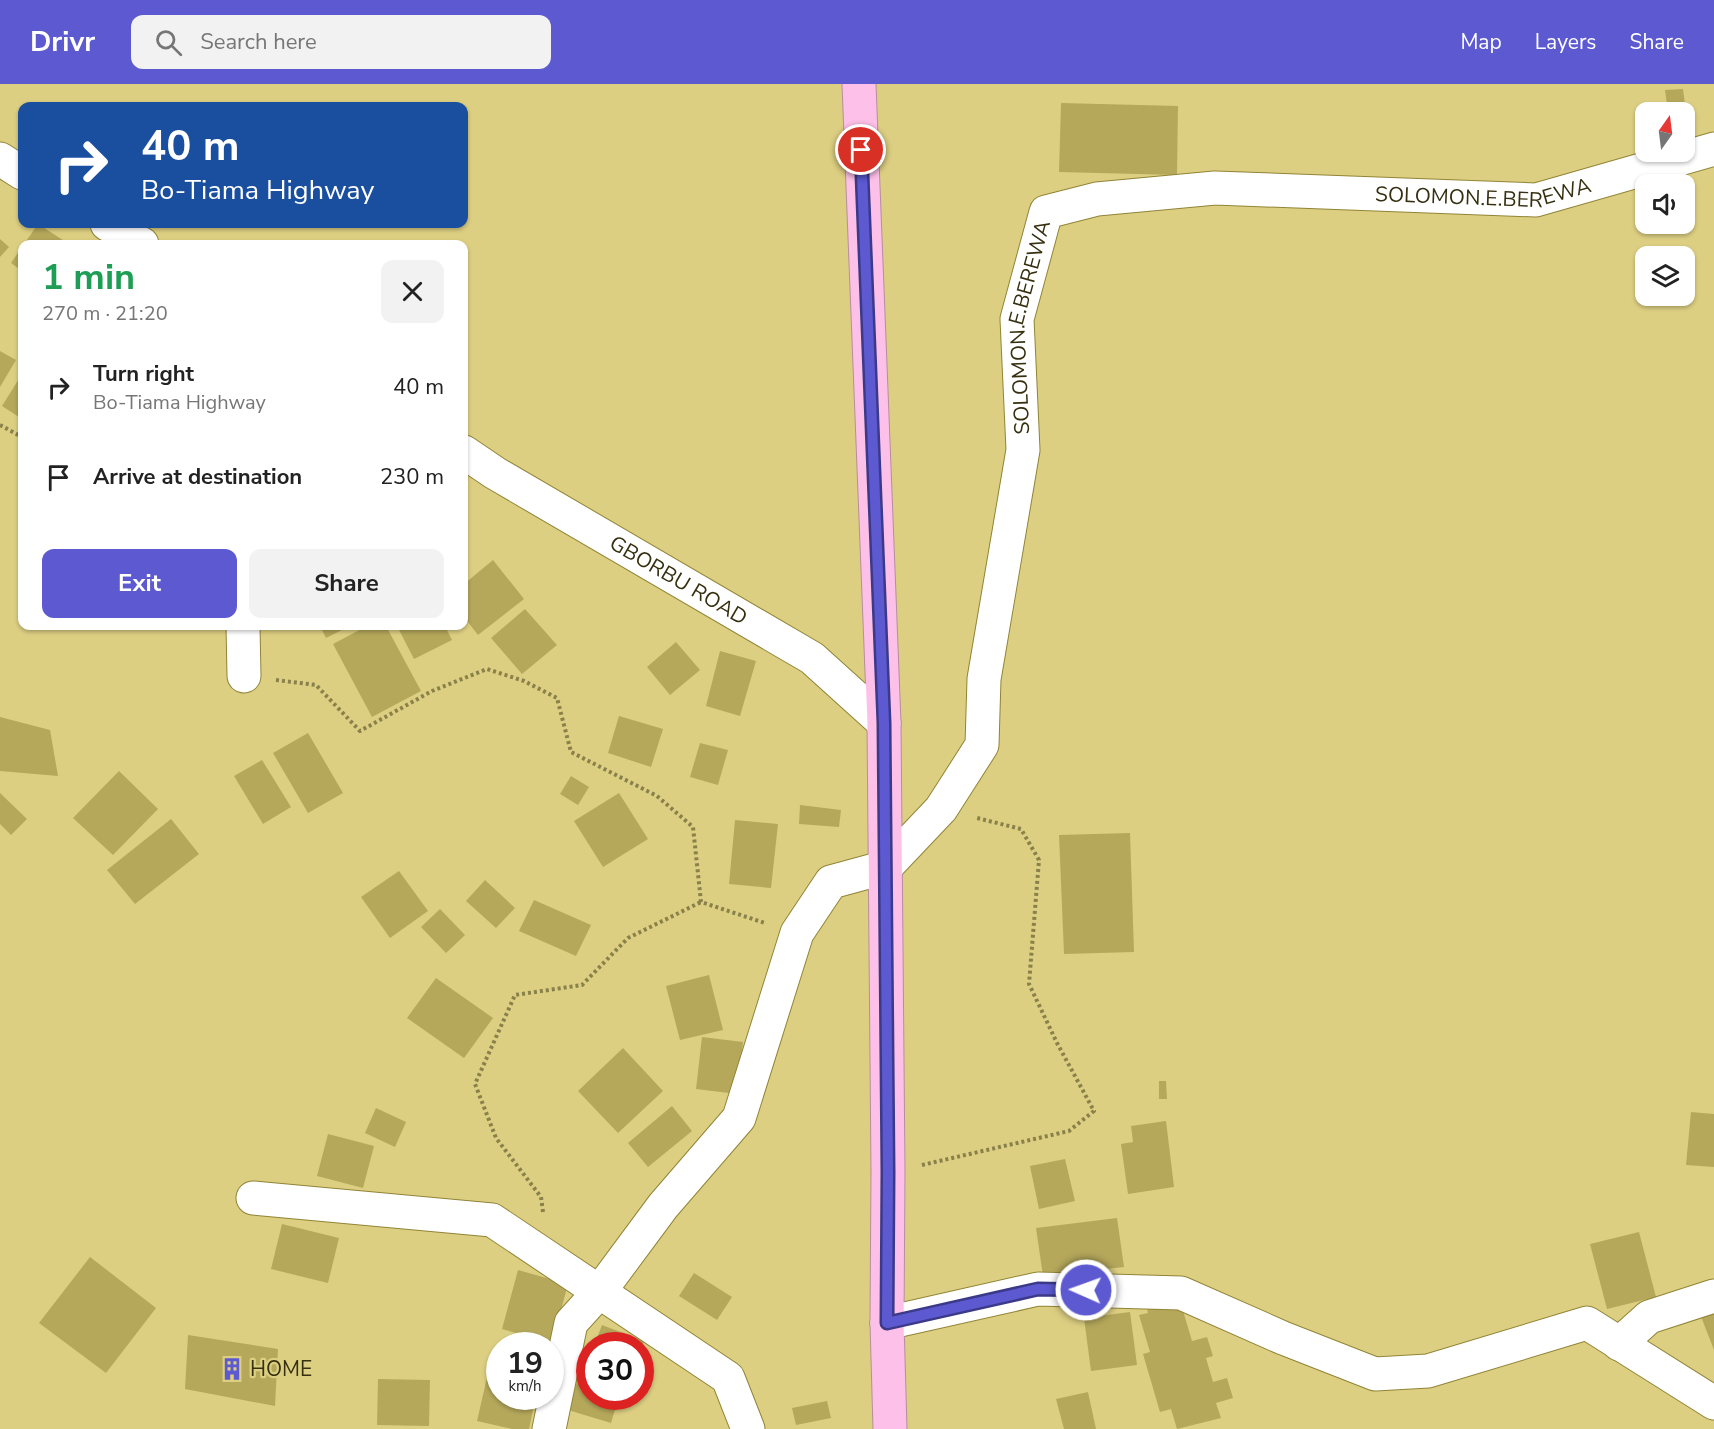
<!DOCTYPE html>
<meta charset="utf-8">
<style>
body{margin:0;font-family:"Nunito Sans",sans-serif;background:#f2f2f2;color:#222;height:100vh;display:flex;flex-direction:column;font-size:22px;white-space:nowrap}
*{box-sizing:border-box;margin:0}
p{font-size:20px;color:#767676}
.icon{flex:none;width:33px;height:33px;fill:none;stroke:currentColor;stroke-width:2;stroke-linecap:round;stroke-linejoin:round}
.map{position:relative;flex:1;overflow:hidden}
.drawer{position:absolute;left:18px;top:156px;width:450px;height:390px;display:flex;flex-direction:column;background:#fff;border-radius:12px;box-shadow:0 2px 4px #0004}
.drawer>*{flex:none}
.top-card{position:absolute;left:18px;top:18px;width:450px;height:126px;border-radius:12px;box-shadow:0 2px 4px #0004;background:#1a4fa0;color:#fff;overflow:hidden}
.needle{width:39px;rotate:14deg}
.tools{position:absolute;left:1635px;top:18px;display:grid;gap:12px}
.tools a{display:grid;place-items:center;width:60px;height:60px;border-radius:12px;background:#fff;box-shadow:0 2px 4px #0004;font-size:30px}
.speed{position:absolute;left:486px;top:1248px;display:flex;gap:12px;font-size:30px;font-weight:700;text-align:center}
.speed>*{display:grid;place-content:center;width:78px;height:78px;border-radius:50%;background:#fff;box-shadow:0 2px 4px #0004;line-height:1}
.speed small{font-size:15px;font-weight:400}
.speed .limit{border:9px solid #d22;background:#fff;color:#111}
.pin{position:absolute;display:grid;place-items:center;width:51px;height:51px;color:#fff;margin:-26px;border:3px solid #fff;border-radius:50%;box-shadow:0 2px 6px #0007}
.me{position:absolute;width:66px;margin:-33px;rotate:272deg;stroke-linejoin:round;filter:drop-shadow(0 0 4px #0008)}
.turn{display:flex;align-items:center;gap:21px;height:126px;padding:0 24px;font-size:27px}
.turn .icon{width:78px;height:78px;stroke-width:2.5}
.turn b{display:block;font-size:42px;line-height:51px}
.round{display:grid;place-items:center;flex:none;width:63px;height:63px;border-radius:12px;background:#f2f2f2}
.summary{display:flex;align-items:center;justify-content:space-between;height:102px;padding:0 24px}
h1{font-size:36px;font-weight:700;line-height:45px;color:#1e9e55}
.cta{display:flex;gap:12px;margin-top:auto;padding:12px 24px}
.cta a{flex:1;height:69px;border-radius:12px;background:#5c59d1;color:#fff;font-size:24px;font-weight:700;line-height:69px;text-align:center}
.cta a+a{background:#f2f2f2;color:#222}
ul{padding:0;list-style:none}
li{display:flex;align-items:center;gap:18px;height:90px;padding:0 24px}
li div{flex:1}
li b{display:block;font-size:22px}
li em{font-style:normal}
header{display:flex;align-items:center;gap:36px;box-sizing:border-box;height:84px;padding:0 30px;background:#5c59d1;color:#fff}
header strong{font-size:28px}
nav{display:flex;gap:33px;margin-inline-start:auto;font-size:21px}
.search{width:420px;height:54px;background:#f2f2f2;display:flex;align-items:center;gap:15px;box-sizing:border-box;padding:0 21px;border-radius:12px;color:#767676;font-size:22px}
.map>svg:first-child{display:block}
.building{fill:#b5a85b}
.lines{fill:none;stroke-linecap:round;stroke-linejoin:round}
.minor-casing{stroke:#918436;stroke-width:35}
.highway-casing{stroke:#b78e9c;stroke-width:35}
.path{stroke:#8a804a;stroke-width:4;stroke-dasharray:3 3;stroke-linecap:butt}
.minor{stroke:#fff;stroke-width:33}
.highway{stroke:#fdc0e8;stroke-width:33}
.route-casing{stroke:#3c3a88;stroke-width:15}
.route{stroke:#5c59d1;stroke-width:10}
.labels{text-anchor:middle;stroke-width:4.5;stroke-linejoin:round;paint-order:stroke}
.street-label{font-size:21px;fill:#363010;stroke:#ddcf82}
.poi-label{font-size:21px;fill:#363010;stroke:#ddcf82;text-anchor:start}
</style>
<header>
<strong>Drivr</strong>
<div class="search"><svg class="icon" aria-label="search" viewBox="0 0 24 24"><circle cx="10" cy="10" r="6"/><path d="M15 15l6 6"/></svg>Search here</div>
<nav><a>Map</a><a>Layers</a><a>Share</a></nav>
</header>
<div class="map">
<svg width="1714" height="1345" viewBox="0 0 1714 1345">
<rect width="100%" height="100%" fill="#ddcf82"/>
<!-- building -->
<g class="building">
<path d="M 1683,5 L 1686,28 L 1668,28 L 1665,6 Z"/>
<path d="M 1061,19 L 1178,22 L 1177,91 L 1059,88 Z"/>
<path d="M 38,140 L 69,160 L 24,160 Z"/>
<path d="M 0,155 L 9,163 L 0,173 Z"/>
<path d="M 22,163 L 22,187 L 11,179 Z"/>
<path d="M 0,267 L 16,276 L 0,303 Z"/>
<path d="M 22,290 L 22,335 L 2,322 Z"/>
<path d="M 493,476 L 524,515 L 478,551 L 464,533 L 464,500 Z"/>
<path d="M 525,525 L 557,561 L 522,590 L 491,554 Z"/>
<path d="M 320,542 L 350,542 L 326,554 Z"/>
<path d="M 367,542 L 386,542 L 421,607 L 372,633 L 333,560 Z"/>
<path d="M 397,542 L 445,542 L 452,556 L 414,575 Z"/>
<path d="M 676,558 L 700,586 L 670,611 L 647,583 Z"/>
<path d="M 720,567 L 756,577 L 740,632 L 706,622 Z"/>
<path d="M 619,632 L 663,645 L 651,683 L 608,669 Z"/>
<path d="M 0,633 L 50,646 L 58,692 L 0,687 Z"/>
<path d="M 308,649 L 343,709 L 308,729 L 273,669 Z"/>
<path d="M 700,659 L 728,666 L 718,701 L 690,693 Z"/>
<path d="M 262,676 L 291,723 L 263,740 L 234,692 Z"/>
<path d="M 119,687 L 158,725 L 113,771 L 73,734 Z"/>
<path d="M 571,692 L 589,703 L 578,721 L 560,710 Z"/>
<path d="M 0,709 L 27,735 L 11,751 L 0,740 Z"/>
<path d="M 619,709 L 648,755 L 603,783 L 574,737 Z"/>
<path d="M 800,721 L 841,726 L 839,743 L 799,740 Z"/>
<path d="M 171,735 L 199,770 L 135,820 L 107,786 Z"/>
<path d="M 735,736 L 778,740 L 771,804 L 729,800 Z"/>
<path d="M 1130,749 L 1134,868 L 1064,870 L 1059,751 Z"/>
<path d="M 399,787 L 428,827 L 390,854 L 361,813 Z"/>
<path d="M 485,796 L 515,824 L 496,844 L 466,817 Z"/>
<path d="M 534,816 L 591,841 L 576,872 L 519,847 Z"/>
<path d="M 440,825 L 465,851 L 446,869 L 421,843 Z"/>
<path d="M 709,891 L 723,946 L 680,956 L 666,902 Z"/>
<path d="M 436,894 L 493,934 L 464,974 L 407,934 Z"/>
<path d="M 702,953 L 743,958 L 737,1010 L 696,1005 Z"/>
<path d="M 623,964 L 663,1007 L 618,1049 L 578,1007 Z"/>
<path d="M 1159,997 L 1166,997 L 1167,1015 L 1159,1015 Z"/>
<path d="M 672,1022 L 692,1047 L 648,1083 L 628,1059 Z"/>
<path d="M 376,1024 L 406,1038 L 395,1063 L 365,1049 Z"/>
<path d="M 1691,1028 L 1714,1030 L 1714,1083 L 1686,1081 Z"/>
<path d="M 1166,1037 L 1174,1103 L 1128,1110 L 1121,1060 L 1133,1058 L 1131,1042 Z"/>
<path d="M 328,1050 L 374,1062 L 363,1104 L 317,1092 Z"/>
<path d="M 1065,1075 L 1075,1117 L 1039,1125 L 1030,1082 Z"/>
<path d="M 1117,1134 L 1124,1183 L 1043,1192 L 1036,1144 Z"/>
<path d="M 282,1140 L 339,1154 L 328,1199 L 271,1185 Z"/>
<path d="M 1639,1148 L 1656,1213 L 1607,1225 L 1590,1160 Z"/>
<path d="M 90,1173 L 156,1224 L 106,1289 L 39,1239 Z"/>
<path d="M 518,1186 L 568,1200 L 552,1259 L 502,1245 Z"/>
<path d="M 694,1189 L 732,1213 L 717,1236 L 679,1212 Z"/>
<path d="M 1146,1220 L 1181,1220 L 1192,1257 L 1207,1253 L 1213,1272 L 1206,1274 L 1213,1298 L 1227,1294 L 1233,1314 L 1216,1319 L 1221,1334 L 1177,1345 L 1171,1325 L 1160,1328 L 1143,1270 L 1150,1268 L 1139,1231 L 1148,1229 Z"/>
<path d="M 1714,1225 L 1714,1266 L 1700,1230 Z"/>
<path d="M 1130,1228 L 1137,1281 L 1091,1287 L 1084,1234 Z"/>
<path d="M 602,1241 L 644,1257 L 640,1266 L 640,1262 L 594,1262 Z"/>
<path d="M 188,1251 L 278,1265 L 275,1322 L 185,1305 Z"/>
<path d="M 491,1276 L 500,1278 L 500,1312 L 536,1312 L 529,1345 L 512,1345 L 477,1337 Z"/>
<path d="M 580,1289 L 590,1292 L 590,1312 L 619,1312 L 611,1339 L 568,1326 Z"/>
<path d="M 378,1295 L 430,1296 L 429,1342 L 377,1341 Z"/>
<path d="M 1088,1308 L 1096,1345 L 1064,1345 L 1056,1315 Z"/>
<path d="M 827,1317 L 831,1334 L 796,1341 L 792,1324 Z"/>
</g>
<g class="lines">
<!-- minor casing -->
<g class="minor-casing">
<g id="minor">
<path d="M 0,75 L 22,89"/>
<path d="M 107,140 L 142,160"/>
<path id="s1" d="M 464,368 L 495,389 L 812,574 L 884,639"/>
<path d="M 243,542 L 244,592"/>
<path d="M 253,1114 L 492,1136 L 728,1294 L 748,1345"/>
<path d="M 887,1239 L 1038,1205 L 1181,1209 L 1283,1254 L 1375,1290 L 1428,1287 L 1587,1239 L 1714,1319"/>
<path d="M 1619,1260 L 1649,1233 L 1714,1212"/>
<path id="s2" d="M 549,1345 L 571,1239 L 600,1207 L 663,1122 L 739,1034 L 797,849 L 831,798 L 886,783 L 941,725 L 982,661 L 984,595 L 1023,366 L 1017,235 L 1046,128 L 1097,115 L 1215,104 L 1536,116 L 1714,65"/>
</g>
</g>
<!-- highway casing -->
<g class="highway-casing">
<path id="highway" d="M 859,0 L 884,639 L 888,1088 L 887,1239 L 890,1345"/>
</g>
<!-- path -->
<g class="path">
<path d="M 0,341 L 22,353"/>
<path d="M 276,596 L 316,601 L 360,647 L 432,607 L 487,585 L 524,597 L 557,614 L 571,668 L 657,712 L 693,743 L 701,818 L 765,839"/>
<path d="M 922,1081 L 1069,1047 L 1094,1027 L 1057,959 L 1029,900 L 1039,776 L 1021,745 L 977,734"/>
<path d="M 543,1128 L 541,1113 L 496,1054 L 475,1000 L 515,911 L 582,901 L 628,854 L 701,818"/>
</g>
<!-- minor -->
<use href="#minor" class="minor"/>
<!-- highway -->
<use href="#highway" class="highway"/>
</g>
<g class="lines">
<!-- route casing -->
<g class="route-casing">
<path id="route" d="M 861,66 L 884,639 L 888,1088 L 887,1239 L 1038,1205 L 1086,1206"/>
</g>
<!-- route -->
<use href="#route" class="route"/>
</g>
<!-- icons -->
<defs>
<g id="building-bare" transform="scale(1.8)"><path d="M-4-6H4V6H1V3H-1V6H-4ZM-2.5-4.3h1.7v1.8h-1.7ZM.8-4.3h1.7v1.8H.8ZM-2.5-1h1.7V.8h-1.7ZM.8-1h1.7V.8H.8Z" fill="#5c59d1" stroke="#ddcf82" stroke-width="2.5" paint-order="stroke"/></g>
</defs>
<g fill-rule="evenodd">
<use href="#building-bare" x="232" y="1285"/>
</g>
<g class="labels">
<!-- street labels -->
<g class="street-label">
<text dy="7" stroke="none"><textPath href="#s2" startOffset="1822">SOLOMON.E.BEREWA</textPath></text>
<text dy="7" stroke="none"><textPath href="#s2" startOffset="1264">SOLOMON.E.BEREWA</textPath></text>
<text dy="7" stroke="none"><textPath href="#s1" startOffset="250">GBORBU ROAD</textPath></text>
</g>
<!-- poi labels -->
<g class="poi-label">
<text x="250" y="1292">HOME</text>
</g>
</g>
</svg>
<div class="tools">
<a><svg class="needle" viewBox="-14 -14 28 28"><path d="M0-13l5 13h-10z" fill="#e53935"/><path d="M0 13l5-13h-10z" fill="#767676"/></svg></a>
<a><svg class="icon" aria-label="sound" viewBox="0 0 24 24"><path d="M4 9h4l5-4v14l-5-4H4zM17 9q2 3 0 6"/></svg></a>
<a><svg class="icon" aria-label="layers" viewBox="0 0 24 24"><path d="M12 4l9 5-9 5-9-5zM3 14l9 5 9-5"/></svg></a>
</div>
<div class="speed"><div>19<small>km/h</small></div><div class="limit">30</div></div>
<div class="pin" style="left:861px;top:66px;background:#d93025"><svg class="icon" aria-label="arrive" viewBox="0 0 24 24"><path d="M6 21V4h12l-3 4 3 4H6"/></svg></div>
<svg class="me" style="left:1086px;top:1206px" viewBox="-20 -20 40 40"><circle r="17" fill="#5c59d1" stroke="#fff" stroke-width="3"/><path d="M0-11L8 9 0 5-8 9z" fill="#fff"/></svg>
<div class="top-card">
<div class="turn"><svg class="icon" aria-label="right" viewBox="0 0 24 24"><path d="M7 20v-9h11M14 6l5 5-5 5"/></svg><div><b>40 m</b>Bo-Tiama Highway</div></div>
</div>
<section class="drawer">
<div class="summary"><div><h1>1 min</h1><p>270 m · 21:20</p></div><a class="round"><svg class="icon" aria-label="close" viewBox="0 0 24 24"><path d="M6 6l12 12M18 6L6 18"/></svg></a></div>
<ul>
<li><svg class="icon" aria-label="right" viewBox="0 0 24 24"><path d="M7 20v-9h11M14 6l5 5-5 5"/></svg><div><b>Turn right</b><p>Bo-Tiama Highway</p></div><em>40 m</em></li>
<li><svg class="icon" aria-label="arrive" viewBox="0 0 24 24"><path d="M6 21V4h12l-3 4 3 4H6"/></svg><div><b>Arrive at destination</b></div><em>230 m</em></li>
</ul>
<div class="cta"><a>Exit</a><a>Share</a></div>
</section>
</div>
